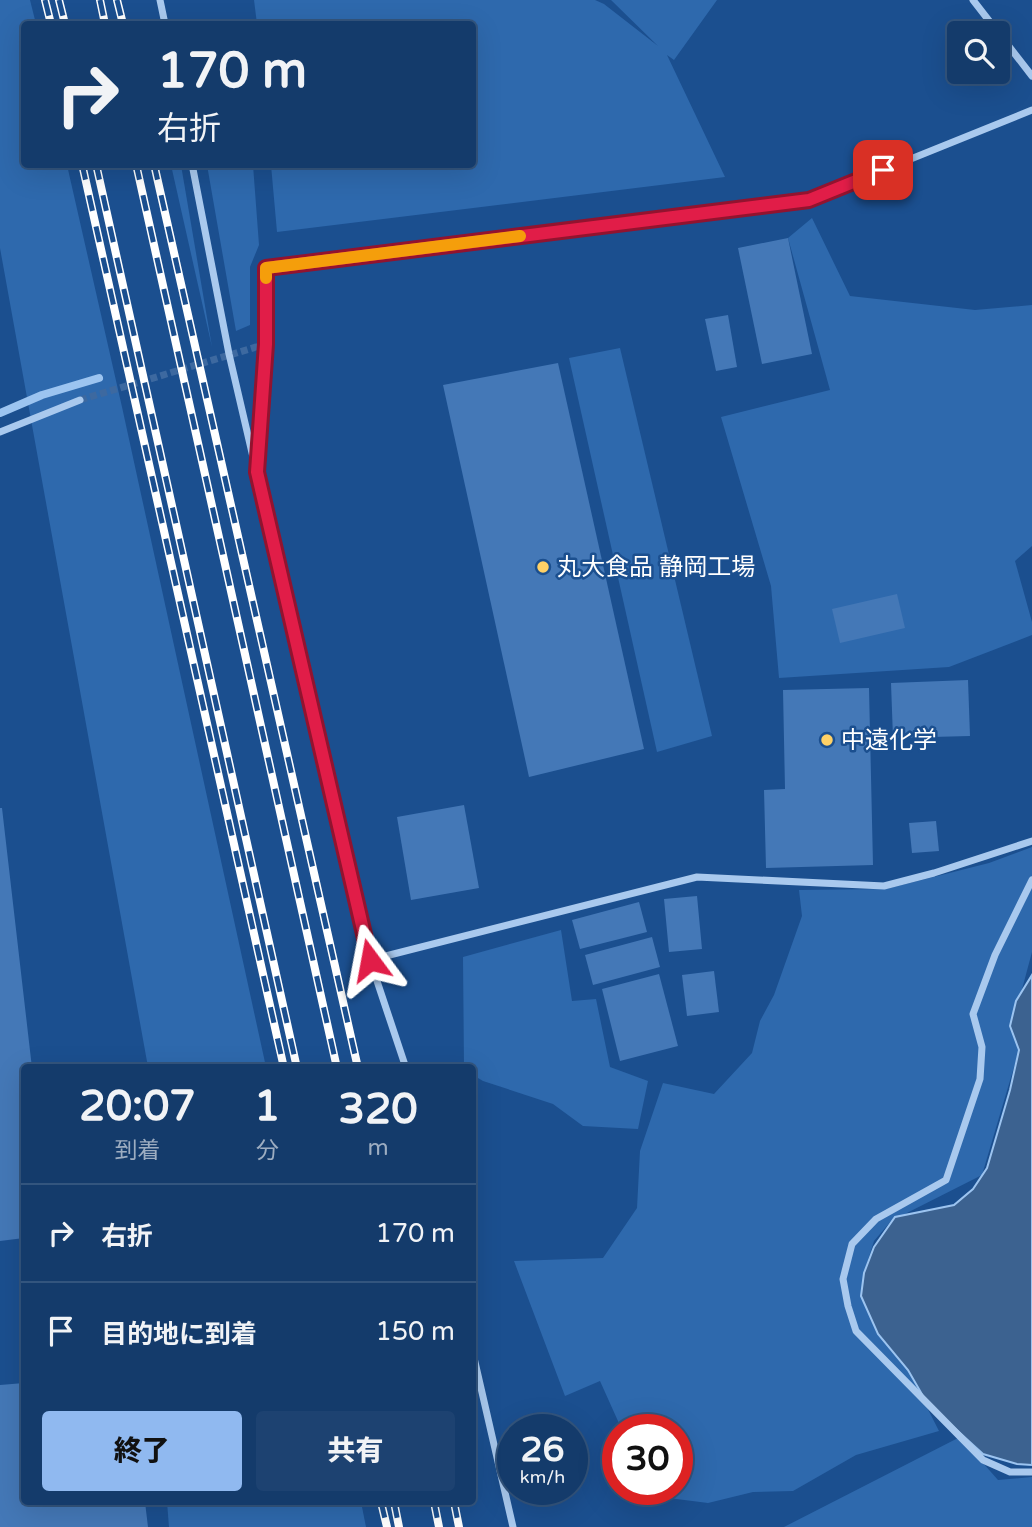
<!DOCTYPE html>
<html lang="ja">
<meta charset="utf-8">
<style>
body{margin:0;font-family:"Varela Round","Noto Sans JP",sans-serif;background:#1d4271;color:#f1f3f6;height:100vh;display:flex;flex-direction:column;font-size:26px;white-space:nowrap}
*{box-sizing:border-box;margin:0}
p{font-size:23px;color:#9dadc1}
.icon{flex:none;width:38px;height:38px;fill:none;stroke:currentColor;stroke-width:2;stroke-linecap:round;stroke-linejoin:round}
.map{position:relative;flex:1;overflow:hidden}
.side{position:absolute;left:21px;top:1064px;width:455px;height:441px;display:flex;flex-direction:column;background:#143b6b;border-radius:7px;box-shadow:0 7px 28px #0002,0 0 0 2px #33557e}
.side>*{flex:none}
.top-card{position:absolute;left:21px;top:21px;width:455px;height:147px;border-radius:7px;box-shadow:0 7px 28px #0002,0 0 0 2px #33557e;background:#143b6b;color:#f1f3f6;overflow:hidden}
.tools{position:absolute;left:947px;top:21px;display:grid;gap:14px}
.tools a{display:grid;place-items:center;width:63px;height:63px;border-radius:7px;background:#143b6b;box-shadow:0 7px 28px #0002,0 0 0 2px #33557e;font-size:35px}
.speed{position:absolute;left:497px;top:1414px;display:flex;gap:14px;font-size:35px;font-weight:700;text-align:center}
.speed>*{display:grid;place-content:center;width:91px;height:91px;border-radius:50%;background:#143b6b;box-shadow:0 7px 28px #0002,0 0 0 2px #33557e;line-height:1}
.speed small{font-size:18px;font-weight:400}
.speed .limit{border:10px solid #d22;background:#fff;color:#111}
.pin{position:absolute;display:grid;place-items:center;width:60px;height:60px;color:#fff;margin:-30px;border-radius:14px;box-shadow:0 4px 10px #0006}
.me{position:absolute;width:77px;margin:-38px;rotate:347deg;stroke-linejoin:round;filter:drop-shadow(0 0 5px #0008)}
.turn{display:flex;align-items:center;gap:24px;height:147px;padding:0 21px;font-size:32px}
.turn .icon{width:91px;height:91px;stroke-width:2.5}
.turn b{display:block;font-size:49px;line-height:60px}
.eta{display:flex;justify-content:space-evenly;align-items:center;height:119px;text-align:center}
.eta b{font-size:42px;font-weight:800;line-height:49px}
.button{display:flex;gap:14px;margin-top:auto;padding:14px 21px}
.button a{flex:1;height:80px;border-radius:7px;background:#90b9f0;color:#111;font-size:28px;font-weight:800;line-height:80px;text-align:center}
.button a+a{background:#1d4271;color:#f1f3f6}
ul{padding:0;list-style:none}
li{display:flex;align-items:center;gap:21px;height:98px;padding:0 21px;border-top:2px solid #33557e}
li div{flex:1}
li b{display:block;font-size:26px}
li em{font-style:normal}
.map>svg:first-child{display:block}
.green{fill:#2e69ad}
.water{fill:#3c6290;stroke:#9cc4f0;stroke-width:2}
.lines{fill:none;stroke-linecap:round;stroke-linejoin:round}
.stream{stroke:#9cc4f0;stroke-width:8}
.building{fill:#4478b7}
.street-tunnel{stroke:#3d69a0;stroke-width:7;stroke-dasharray:7 3.5;stroke-linecap:butt}
.street{stroke:#a9c9ee;stroke-width:7}
.rail-casing{stroke:#fff;stroke-width:8}
.rail{stroke:#1b4f8f;stroke-width:5;stroke-dasharray:16;stroke-linecap:butt}
.route-casing{stroke:#92132f;stroke-width:18}
.route{stroke:#e11d48;stroke-width:12}
.slow{stroke:#f59e0b;stroke-width:12}
.poi-dot{fill:#ffd166;stroke:#1b4f8f;stroke-width:2.5}
.labels{text-anchor:middle;stroke-width:5;stroke-linejoin:round;paint-order:stroke}
.poi-label{font-size:24px;fill:#fff;stroke:#1b4f8f;text-anchor:start}
</style>
<div class="map">
<svg width="1032" height="1527" viewBox="0 0 1032 1527">
<rect width="100%" height="100%" fill="#1b4f8f"/>
<!-- green -->
<g class="green">
<path d="M 0,0 L 30,0 L 36,24 L 24,24 L 24,164 L 67,165 L 122,407 L 266,1067 L 148,1067 L 0,248 Z"/>
<path d="M 254,0 L 595,0 L 604,4 L 658,46 L 611,0 L 717,0 L 674,60 L 667,55 L 725,177 L 277,232 L 271,165 L 472,164 L 472,24 L 257,24 Z"/>
<path d="M 171,165 L 181,165 L 212,347 Z"/>
<path d="M 207,165 L 253,165 L 259,245 L 250,267 L 250,325 L 236,331 Z"/>
<path d="M 812,218 L 850,296 L 975,310 L 1032,305 L 1032,546 L 1015,561 L 1032,622 L 1032,635 L 949,667 L 779,678 L 771,586 L 721,417 L 830,390 L 788,238 Z"/>
<path d="M 620,348 L 712,736 L 657,752 L 569,358 Z"/>
<path d="M 1032,847 L 1032,952 L 1021,993 L 1012,1019 L 1019,1050 L 982,1175 L 891,1221 L 874,1241 L 864,1273 L 861,1296 L 908,1370 L 939,1431 L 856,1455 L 793,1491 L 753,1492 L 708,1503 L 653,1496 L 649,1489 L 677,1489 L 677,1430 L 622,1430 L 600,1381 L 565,1396 L 514,1261 L 603,1258 L 637,1208 L 640,1151 L 663,1083 L 714,1094 L 752,1053 L 760,1021 L 774,995 L 802,916 L 799,890 L 886,889 L 989,863 Z"/>
<path d="M 561,930 L 572,1001 L 596,999 L 610,1067 L 648,1081 L 638,1129 L 583,1126 L 553,1104 L 483,1081 L 473,1075 L 472,1068 L 464,1067 L 463,957 Z"/>
<path d="M 960,1437 L 998,1480 L 1032,1477 L 1032,1527 L 784,1527 Z"/>
<path d="M 167,1502 L 361,1502 L 366,1527 L 169,1527 Z"/>
</g>
<!-- water -->
<path class="water" d="M 1032,975 L 1032,1465 L 1017,1464 L 983,1454 L 927,1403 L 908,1370 L 878,1334 L 861,1296 L 864,1273 L 874,1247 L 895,1217 L 954,1205 L 973,1189 L 987,1168 L 1010,1090 L 1019,1050 L 1010,1026 L 1016,1001 Z"/>
<g class="lines">
<!-- stream -->
<path class="stream" d="M 0,413 L 42,395 L 99,378"/>
</g>
<!-- building -->
<g class="building">
<path d="M 788,238 L 812,354 L 762,364 L 738,248 Z"/>
<path d="M 728,315 L 737,367 L 716,371 L 705,319 Z"/>
<path d="M 558,363 L 644,749 L 529,777 L 443,385 Z"/>
<path d="M 897,594 L 905,628 L 840,643 L 832,609 Z"/>
<path d="M 968,680 L 970,736 L 893,738 L 891,683 Z"/>
<path d="M 869,688 L 873,865 L 766,868 L 764,790 L 785,789 L 783,690 Z"/>
<path d="M 464,805 L 479,888 L 411,900 L 397,817 Z"/>
<path d="M 0,808 L 2,808 L 32,1068 L 24,1068 L 24,1238 L 0,1241 Z"/>
<path d="M 936,821 L 939,851 L 912,853 L 909,823 Z"/>
<path d="M 697,896 L 702,949 L 669,952 L 664,899 Z"/>
<path d="M 639,902 L 647,932 L 580,949 L 572,920 Z"/>
<path d="M 652,937 L 660,967 L 593,985 L 585,955 Z"/>
<path d="M 714,971 L 719,1012 L 687,1016 L 682,975 Z"/>
<path d="M 659,974 L 678,1046 L 620,1061 L 602,989 Z"/>
<path d="M 24,1383 L 24,1502 L 145,1502 L 148,1527 L 0,1527 L 0,1385 Z"/>
</g>
<g class="lines">
<!-- street-tunnel -->
<path class="street-tunnel" d="M 80,400 L 266,344"/>
<!-- street -->
<g class="street">
<path d="M 160,0 L 165,24"/>
<path d="M 973,0 L 1032,76"/>
<path d="M 192,164 L 229,354 L 370,960 L 406,1068"/>
<path d="M 0,432 L 80,400"/>
<path d="M 257,472 L 266,344 L 266,268 L 809,200 L 1032,110"/>
<path d="M 1032,880 L 995,955 L 973,1014 L 982,1047 L 980,1079 L 946,1180 L 876,1219 L 852,1244 L 843,1279 L 848,1306 L 856,1331 L 983,1460 L 1010,1472 L 1032,1472"/>
<path d="M 370,960 L 697,877 L 884,886 L 934,873 L 1032,841"/>
<path d="M 472,1349 L 513,1527"/>
</g>
<!-- rail casing -->
<g class="rail-casing">
<g id="rail">
<path d="M 45,0 L 51,24"/>
<path d="M 59,0 L 65,24"/>
<path d="M 100,0 L 105,24"/>
<path d="M 117,0 L 123,24"/>
<path d="M 82,164 L 284,1068"/>
<path d="M 96,164 L 297,1068"/>
<path d="M 136,164 L 337,1068"/>
<path d="M 154,164 L 358,1068"/>
<path d="M 381,1502 L 387,1527"/>
<path d="M 394,1502 L 399,1527"/>
<path d="M 434,1502 L 439,1527"/>
<path d="M 454,1502 L 459,1527"/>
</g>
</g>
<!-- rail -->
<use href="#rail" class="rail"/>
</g>
<g class="lines">
<!-- route casing -->
<g class="route-casing">
<path id="route" d="M 370,960 L 257,472 L 266,344 L 266,268 L 809,200 L 883,170"/>
</g>
<!-- route -->
<use href="#route" class="route"/>
<!-- slow -->
<path class="slow" d="M 266,278 L 266,268 L 520,236"/>
</g>
<!-- markers -->
<g class="poi-dot">
<circle cx="543" cy="567" r="7"/>
<circle cx="827" cy="740" r="7"/>
</g>
<g class="labels">
<!-- poi labels -->
<g class="poi-label">
<text x="557" y="575">丸大食品 静岡工場</text>
<text x="841" y="748">中遠化学</text>
</g>
</g>
</svg>
<div class="tools">
<a><svg class="icon" aria-label="search" viewBox="0 0 24 24"><circle cx="10" cy="10" r="6"/><path d="M15 15l6 6"/></svg></a>
</div>
<div class="speed"><div>26<small>km/h</small></div><div class="limit">30</div></div>
<div class="pin" style="left:883px;top:170px;background:#d93025"><svg class="icon" aria-label="arrive" viewBox="0 0 24 24"><path d="M6 21V4h12l-3 4 3 4H6"/></svg></div>
<svg class="me" style="left:370px;top:960px" viewBox="-20 -20 40 40"><path d="M0-17L14 15 0 8-14 15z" fill="#e11d48" stroke="#fff" stroke-width="4"/></svg>
<div class="top-card">
<div class="turn"><svg class="icon" aria-label="right" viewBox="0 0 24 24"><path d="M7 20v-9h11M14 6l5 5-5 5"/></svg><div><b>170 m</b>右折</div></div>
</div>
<section class="side">
<div class="eta">
<div><b>20:07</b><p>到着</p></div>
<div><b>1</b><p>分</p></div>
<div><b>320</b><p>m</p></div>
</div>
<ul>
<li><svg class="icon" aria-label="right" viewBox="0 0 24 24"><path d="M7 20v-9h11M14 6l5 5-5 5"/></svg><div><b>右折</b></div><em>170 m</em></li>
<li><svg class="icon" aria-label="arrive" viewBox="0 0 24 24"><path d="M6 21V4h12l-3 4 3 4H6"/></svg><div><b>目的地に到着</b></div><em>150 m</em></li>
</ul>
<div class="button"><a>終了</a><a>共有</a></div>
</section>
</div>
